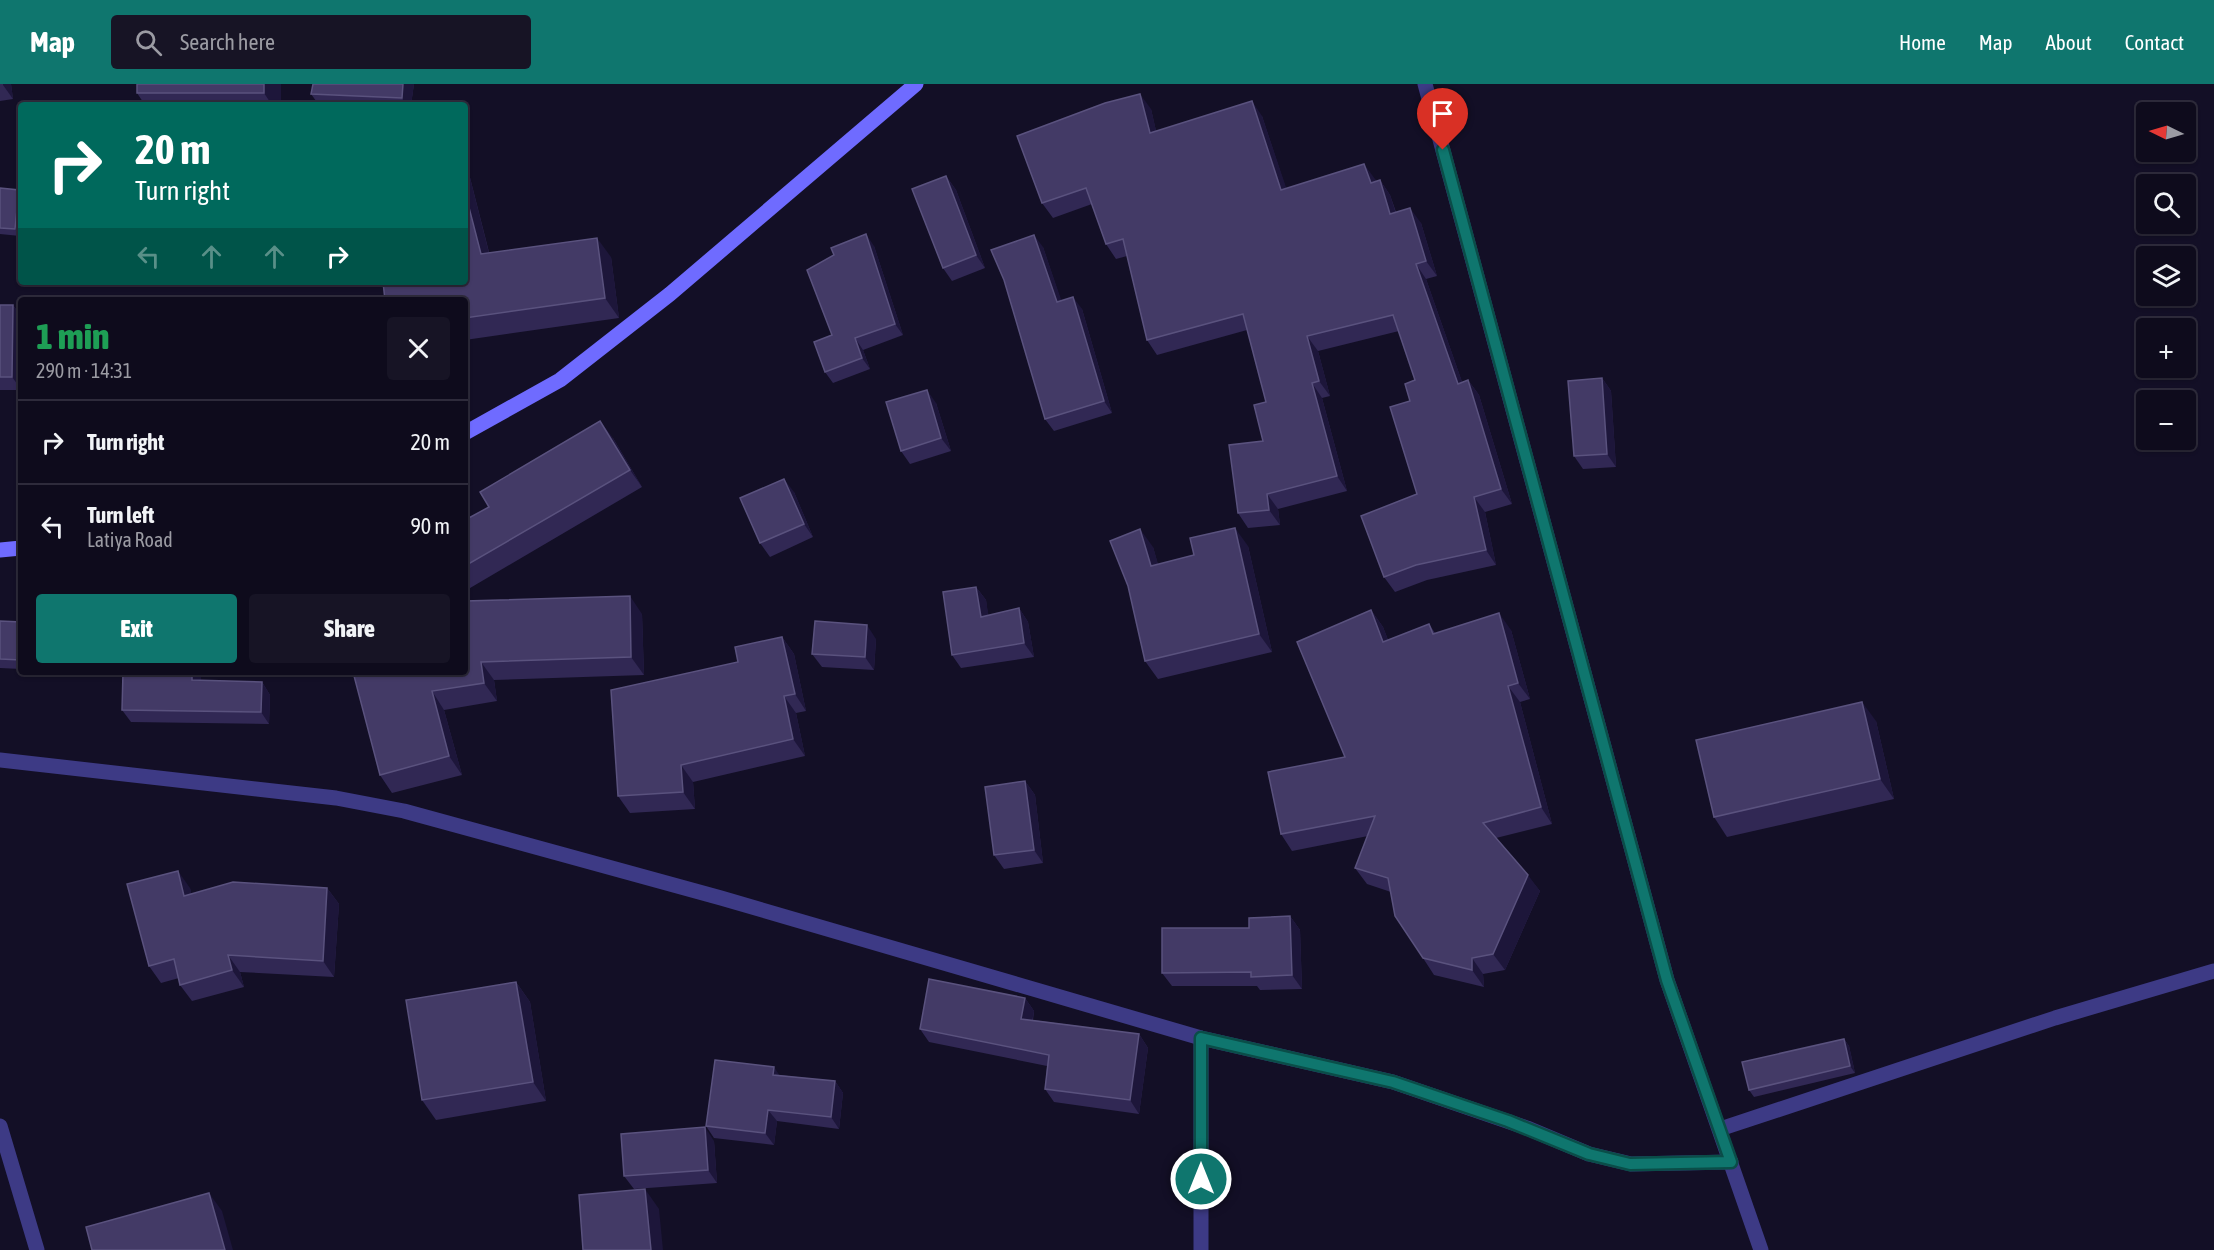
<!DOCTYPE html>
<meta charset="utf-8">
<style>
body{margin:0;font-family:"Asap Condensed",sans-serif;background:#171425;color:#f1f3f6;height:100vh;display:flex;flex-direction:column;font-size:22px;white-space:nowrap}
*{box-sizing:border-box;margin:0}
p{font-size:20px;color:#9b9ba3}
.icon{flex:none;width:33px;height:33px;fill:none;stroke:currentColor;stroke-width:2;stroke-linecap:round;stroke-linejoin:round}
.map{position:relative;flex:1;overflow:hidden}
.sheet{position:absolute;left:18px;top:213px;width:450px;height:378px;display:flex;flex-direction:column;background:#0e0b1c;border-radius:6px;box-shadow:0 2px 4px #0004,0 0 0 2px #2e2b3b}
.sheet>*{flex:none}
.hud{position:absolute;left:18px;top:18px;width:450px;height:183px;border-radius:6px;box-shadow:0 2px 4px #0004,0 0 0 2px #2e2b3b;background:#00695c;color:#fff;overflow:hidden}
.needle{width:39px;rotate:275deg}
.buttons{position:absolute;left:2136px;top:18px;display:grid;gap:12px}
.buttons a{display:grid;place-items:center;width:60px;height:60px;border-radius:6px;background:#0e0b1c;box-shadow:0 2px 4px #0004,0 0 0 2px #2e2b3b;font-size:30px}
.pin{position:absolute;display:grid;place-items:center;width:51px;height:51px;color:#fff;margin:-62px -26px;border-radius:50% 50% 50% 0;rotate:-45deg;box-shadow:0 0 6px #0007}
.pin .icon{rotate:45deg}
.me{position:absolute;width:66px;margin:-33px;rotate:0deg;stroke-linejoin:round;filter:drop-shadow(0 0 4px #0008)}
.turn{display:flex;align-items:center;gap:21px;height:126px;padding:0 18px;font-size:27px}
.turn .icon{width:78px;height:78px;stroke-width:2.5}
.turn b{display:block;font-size:42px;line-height:51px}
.lanes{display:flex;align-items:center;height:57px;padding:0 18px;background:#0003;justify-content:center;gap:30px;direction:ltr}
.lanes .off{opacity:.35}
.round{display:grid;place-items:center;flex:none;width:63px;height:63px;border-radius:6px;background:#171425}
.overview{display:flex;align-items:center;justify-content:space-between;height:102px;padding:0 18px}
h1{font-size:36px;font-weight:800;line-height:45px;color:#1e9e55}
.action{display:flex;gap:12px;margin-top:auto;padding:12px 18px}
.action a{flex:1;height:69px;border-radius:6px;background:#0f766e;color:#fff;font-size:24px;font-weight:800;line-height:69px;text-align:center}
.action a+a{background:#171425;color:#f1f3f6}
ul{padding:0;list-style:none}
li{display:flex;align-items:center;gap:18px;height:84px;padding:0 18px;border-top:2px solid #2e2b3b}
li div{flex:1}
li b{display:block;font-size:22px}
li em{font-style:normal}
header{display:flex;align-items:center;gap:36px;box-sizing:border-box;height:84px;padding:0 30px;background:#0f766e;color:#fff}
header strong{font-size:28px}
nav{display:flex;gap:33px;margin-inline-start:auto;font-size:21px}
.search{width:420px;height:54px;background:#171425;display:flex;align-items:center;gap:15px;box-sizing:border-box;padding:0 21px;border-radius:6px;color:#9b9ba3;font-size:22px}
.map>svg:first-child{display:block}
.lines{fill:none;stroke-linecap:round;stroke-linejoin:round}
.street{stroke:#3d3a85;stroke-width:15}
.secondary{stroke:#6f6bff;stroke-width:15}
.wall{fill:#312854}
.shaded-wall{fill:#1d163a}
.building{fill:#433a66;stroke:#5a527e;stroke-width:1.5}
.route-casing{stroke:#0a4d48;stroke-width:15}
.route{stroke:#0f766e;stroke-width:10}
</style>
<header>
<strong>Map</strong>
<div class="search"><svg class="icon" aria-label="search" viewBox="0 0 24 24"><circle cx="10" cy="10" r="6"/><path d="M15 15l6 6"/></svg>Search here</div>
<nav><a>Home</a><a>Map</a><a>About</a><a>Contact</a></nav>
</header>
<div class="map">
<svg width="2214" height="1166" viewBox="0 0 2214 1166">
<rect width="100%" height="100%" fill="#130f26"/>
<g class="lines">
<!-- street -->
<g class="street">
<path d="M 1425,0 L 1667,896 L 1761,1166"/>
<path d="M 0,676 L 336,714 L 404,727 L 721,814 L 1201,954 L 1393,998 L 1527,1044 L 1589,1070 L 1631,1080 L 1731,1078"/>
<path d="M 0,1042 L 37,1166"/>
<path d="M 1720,1045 L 2055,934 L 2214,887"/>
<path d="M 1201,1166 L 1201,954"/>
</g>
<!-- secondary -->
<g class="secondary">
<path d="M 465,349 L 560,296 L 670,210 L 916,0"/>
<path d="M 0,466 L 21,464"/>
</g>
</g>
<!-- wall -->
<g class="wall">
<path d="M 0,0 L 11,0 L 13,15 L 0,17 Z"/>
<path d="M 137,0 L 281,0 L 281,21 L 145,21 L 137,9 Z"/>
<path d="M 313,0 L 414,0 L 411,21 L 319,21 L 311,10 Z"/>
<path d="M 1151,25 L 1156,47 L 1262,32 L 1286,105 L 1375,95 L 1376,98 L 1380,96 L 1390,111 L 1396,128 L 1421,139 L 1437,192 L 1426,195 L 1462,298 L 1468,296 L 1479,311 L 1512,420 L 1485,428 L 1496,481 L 1427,496 L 1395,508 L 1384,493 L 1417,410 L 1410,317 L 1415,296 L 1399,247 L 1318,267 L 1330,312 L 1322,314 L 1347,407 L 1278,425 L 1280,441 L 1248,444 L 1238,429 L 1263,357 L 1266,318 L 1247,246 L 1157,271 L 1147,256 L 1127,172 L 1116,175 L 1106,160 L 1092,120 L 1053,134 L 1042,119 Z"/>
<path d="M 465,74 L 489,168 L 611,173 L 619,234 L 465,256 Z"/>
<path d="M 946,92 L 956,106 L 985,184 L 952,197 L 943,184 Z"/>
<path d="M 0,104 L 21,109 L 21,139 L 20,152 L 0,150 Z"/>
<path d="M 874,162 L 903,251 L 863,266 L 870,285 L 833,299 L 825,288 L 832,251 Z"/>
<path d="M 1043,163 L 1061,217 L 1082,225 L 1112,329 L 1054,347 L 1045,335 Z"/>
<path d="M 0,221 L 13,221 L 21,233 L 21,306 L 0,306 Z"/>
<path d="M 1602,294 L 1611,307 L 1616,383 L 1583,385 L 1574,372 Z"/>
<path d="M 936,319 L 951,367 L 910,380 L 901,367 Z"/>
<path d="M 613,354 L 642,403 L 465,507 L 465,436 L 489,423 Z"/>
<path d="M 794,408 L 813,453 L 770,473 L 760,459 Z"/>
<path d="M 1248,462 L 1272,568 L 1158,595 L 1145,577 L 1153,463 L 1158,481 Z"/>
<path d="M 976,503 L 986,516 L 988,532 L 1019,524 L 1028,538 L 1034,573 L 961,584 L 952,571 Z"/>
<path d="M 465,517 L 642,530 L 644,591 L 494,596 L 497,617 L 444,626 L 462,691 L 392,709 L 380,691 Z"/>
<path d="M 1371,526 L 1383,543 L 1388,556 L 1429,540 L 1435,549 L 1511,546 L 1530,615 L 1520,618 L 1552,740 L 1496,754 L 1540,807 L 1505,886 L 1483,890 L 1484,903 L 1434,891 L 1423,874 L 1391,808 L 1367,800 L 1355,784 L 1368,752 L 1292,767 L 1281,750 L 1345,673 Z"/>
<path d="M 0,537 L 21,538 L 21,585 L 0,584 Z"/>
<path d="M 782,553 L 794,570 L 806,627 L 796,629 L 805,672 L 693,698 L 695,725 L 630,729 L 618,712 L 738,578 Z"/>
<path d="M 876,555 L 874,586 L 822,583 L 812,570 Z"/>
<path d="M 201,596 L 262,598 L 270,611 L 269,640 L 131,638 L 122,626 Z"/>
<path d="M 1876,637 L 1894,715 L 1727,753 L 1714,733 Z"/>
<path d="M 1025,697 L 1035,711 L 1043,779 L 1004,785 L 994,771 Z"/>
<path d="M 190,804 L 191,810 L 327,804 L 339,820 L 334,893 L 240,888 L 244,903 L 192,917 L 180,901 L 179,894 L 161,899 L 149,882 Z"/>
<path d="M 1290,832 L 1300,846 L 1302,905 L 1260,906 L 1257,902 L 1172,902 L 1162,889 L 1249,844 Z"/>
<path d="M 516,898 L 530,918 L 546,1017 L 436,1036 L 422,1016 Z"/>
<path d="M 1025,914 L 1034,927 L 1033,936 L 1139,950 L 1148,964 L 1139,1030 L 1054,1018 L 1045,1005 L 1047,982 L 929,958 L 920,945 Z"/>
<path d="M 1844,955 L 1849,962 L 1855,989 L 1754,1013 L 1749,1006 Z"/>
<path d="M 779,991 L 835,997 L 843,1009 L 839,1045 L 777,1037 L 774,1061 L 714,1054 L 706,1042 Z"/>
<path d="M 714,1057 L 717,1099 L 634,1105 L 624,1092 Z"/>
</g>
<!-- shaded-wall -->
<g class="shaded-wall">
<path d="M 3,0 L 11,0 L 13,15 L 3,1 Z"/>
<path d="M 264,0 L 281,0 L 281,21 L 272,21 L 264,9 Z"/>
<path d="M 403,0 L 414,0 L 411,21 L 406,21 L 402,14 Z"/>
<path d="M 1140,10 L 1151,25 L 1160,64 L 1150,49 Z"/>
<path d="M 1252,17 L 1262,32 L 1292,121 L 1281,106 Z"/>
<path d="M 465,74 L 494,189 L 481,170 L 465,108 Z"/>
<path d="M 1364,80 L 1375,95 L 1381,114 L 1371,99 Z"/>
<path d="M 946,92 L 956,106 L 985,184 L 976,171 Z"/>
<path d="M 1380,96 L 1390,111 L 1401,145 L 1390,130 Z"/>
<path d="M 19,106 L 21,109 L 21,139 L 20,152 L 15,145 Z"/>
<path d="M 1410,124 L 1421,139 L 1437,192 L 1426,177 Z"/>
<path d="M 866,150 L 874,162 L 903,251 L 895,240 Z"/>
<path d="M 1034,151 L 1043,163 L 1066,230 L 1057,218 Z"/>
<path d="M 597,154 L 611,173 L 619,234 L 605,214 Z"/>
<path d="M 1416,180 L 1426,195 L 1468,315 L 1458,300 Z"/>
<path d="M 1073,213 L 1082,225 L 1112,329 L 1104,317 Z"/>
<path d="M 13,221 L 21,233 L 21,305 L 12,293 Z"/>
<path d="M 1307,252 L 1318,267 L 1330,312 L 1319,297 Z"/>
<path d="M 855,254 L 863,266 L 870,285 L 862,274 Z"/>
<path d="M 1602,294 L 1611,307 L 1616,383 L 1607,370 Z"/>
<path d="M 1468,296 L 1479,311 L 1512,420 L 1501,405 Z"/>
<path d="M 1312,299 L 1322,314 L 1347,407 L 1337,392 Z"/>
<path d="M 927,306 L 936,319 L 951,367 L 941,354 Z"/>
<path d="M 600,337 L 613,354 L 642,403 L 630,386 Z"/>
<path d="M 784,395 L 794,408 L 813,453 L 804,440 Z"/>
<path d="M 1267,410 L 1278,425 L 1280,441 L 1269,426 Z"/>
<path d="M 1474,413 L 1485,428 L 1496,481 L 1486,466 Z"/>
<path d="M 1235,444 L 1248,462 L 1272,568 L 1259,550 Z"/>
<path d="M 1140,445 L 1153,463 L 1164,500 L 1151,482 Z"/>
<path d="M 976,503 L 986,516 L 991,547 L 981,533 Z"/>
<path d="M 630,512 L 642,530 L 644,591 L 631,573 Z"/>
<path d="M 1019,524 L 1028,538 L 1034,573 L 1024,559 Z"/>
<path d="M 1371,526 L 1383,543 L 1395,574 L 1383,558 Z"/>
<path d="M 1499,529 L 1511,546 L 1530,615 L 1518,599 Z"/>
<path d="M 867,541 L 876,555 L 874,586 L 865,573 Z"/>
<path d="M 782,553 L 794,570 L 806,627 L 795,610 Z"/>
<path d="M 481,578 L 494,596 L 497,617 L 484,599 Z"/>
<path d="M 192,588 L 201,588 L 201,609 L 192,596 Z"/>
<path d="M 262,598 L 270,611 L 269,640 L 261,628 Z"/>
<path d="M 1508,602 L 1520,618 L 1552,740 L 1541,723 Z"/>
<path d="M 432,607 L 444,626 L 462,691 L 449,672 Z"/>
<path d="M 784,612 L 796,629 L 805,672 L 793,655 Z"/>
<path d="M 1862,618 L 1876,637 L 1894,715 L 1880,695 Z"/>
<path d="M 681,681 L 693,698 L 695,725 L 683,708 Z"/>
<path d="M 1025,697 L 1035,711 L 1043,779 L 1034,766 Z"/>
<path d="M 178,787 L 190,804 L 196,828 L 184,812 Z"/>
<path d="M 1528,791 L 1540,807 L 1505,886 L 1493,870 Z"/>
<path d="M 327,804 L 339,820 L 334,893 L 323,877 Z"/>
<path d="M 1290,832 L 1300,846 L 1302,905 L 1292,891 Z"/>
<path d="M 228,871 L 240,888 L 244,903 L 232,886 Z"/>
<path d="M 1472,874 L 1483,890 L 1484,903 L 1472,886 Z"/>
<path d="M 516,898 L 530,918 L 546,1017 L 533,998 Z"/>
<path d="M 1025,914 L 1034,927 L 1030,948 L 1021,935 Z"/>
<path d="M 1139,950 L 1148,964 L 1139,1030 L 1130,1016 Z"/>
<path d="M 1844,955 L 1849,962 L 1855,989 L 1850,982 Z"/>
<path d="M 774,983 L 782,995 L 773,991 Z"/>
<path d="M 835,997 L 843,1009 L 839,1045 L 831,1033 Z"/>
<path d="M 768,1026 L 777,1037 L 774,1061 L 765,1049 Z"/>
<path d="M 705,1043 L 714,1057 L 717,1099 L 708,1086 Z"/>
<path d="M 645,1105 L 659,1125 L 663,1166 L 651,1166 Z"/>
<path d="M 209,1109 L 222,1127 L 233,1166 L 225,1166 Z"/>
</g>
<!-- building -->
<g class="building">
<rect x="137" y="0" width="127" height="9"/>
<path d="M 313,0 L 403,0 L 402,14 L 311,10 Z"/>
<path d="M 1140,10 L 1150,49 L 1252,17 L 1281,106 L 1364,80 L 1371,99 L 1380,96 L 1390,130 L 1410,124 L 1426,177 L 1416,180 L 1458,300 L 1468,296 L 1501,405 L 1474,413 L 1486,466 L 1416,481 L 1384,493 L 1361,432 L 1417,410 L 1390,323 L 1410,317 L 1405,300 L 1415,296 L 1393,231 L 1307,252 L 1319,297 L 1312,299 L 1337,392 L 1267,410 L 1269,426 L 1238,429 L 1229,361 L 1263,357 L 1254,321 L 1266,318 L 1243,230 L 1147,256 L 1123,155 L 1106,160 L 1086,104 L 1042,119 L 1017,52 L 1105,19 Z"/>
<path d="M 946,92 L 976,171 L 943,184 L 912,105 Z"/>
<path d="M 0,104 L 19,106 L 15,145 L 0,144 Z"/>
<path d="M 465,108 L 481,170 L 597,154 L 605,214 L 465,234 L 465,216 L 385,216 L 383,198 L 465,198 Z"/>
<path d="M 866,150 L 895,240 L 855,254 L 862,274 L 825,288 L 814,258 L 832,251 L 807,186 L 834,171 L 831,164 Z"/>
<path d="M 1034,151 L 1057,218 L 1073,213 L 1104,317 L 1045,335 L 1004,196 L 991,166 Z"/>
<path d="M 0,221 L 13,221 L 12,293 L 0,293 Z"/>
<path d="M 1602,294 L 1607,370 L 1574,372 L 1568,297 Z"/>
<path d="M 927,306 L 941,354 L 901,367 L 886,318 Z"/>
<path d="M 600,337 L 630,386 L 465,482 L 465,436 L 489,423 L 480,408 Z"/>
<path d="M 784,395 L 804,440 L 760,459 L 740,414 Z"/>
<path d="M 1235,444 L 1259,550 L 1145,577 L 1128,502 L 1110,457 L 1140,445 L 1151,482 L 1194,471 L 1190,454 Z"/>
<path d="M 976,503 L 981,533 L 1019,524 L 1024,559 L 952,571 L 943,508 Z"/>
<path d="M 630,512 L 631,573 L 481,578 L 484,599 L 432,607 L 449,672 L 380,691 L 353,588 L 465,588 L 465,517 Z"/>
<path d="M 1371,526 L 1383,558 L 1429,540 L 1433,550 L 1499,529 L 1518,599 L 1508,602 L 1541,723 L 1483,739 L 1528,791 L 1493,870 L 1472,874 L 1472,886 L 1423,874 L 1395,832 L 1388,794 L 1355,784 L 1375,732 L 1281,750 L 1268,688 L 1345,673 L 1297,558 Z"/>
<path d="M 0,537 L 21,538 L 21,576 L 0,575 Z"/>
<path d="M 815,537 L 867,541 L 865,573 L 812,570 Z"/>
<path d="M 782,553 L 795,610 L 784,612 L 793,655 L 681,681 L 683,708 L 618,712 L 611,606 L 738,578 L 735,563 Z"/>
<path d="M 123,588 L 192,588 L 192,596 L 262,598 L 261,628 L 122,626 Z"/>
<path d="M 1862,618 L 1880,695 L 1714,733 L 1696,656 Z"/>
<path d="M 1025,697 L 1034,766 L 994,771 L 985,703 Z"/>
<path d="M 178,787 L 184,812 L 233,798 L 327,804 L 323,877 L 228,871 L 232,886 L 180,901 L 174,875 L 149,882 L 127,800 Z"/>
<path d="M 1290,832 L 1292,891 L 1251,893 L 1251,888 L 1162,889 L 1162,844 L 1249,844 L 1249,834 Z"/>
<path d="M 929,895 L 1025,914 L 1021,935 L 1139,950 L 1130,1016 L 1045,1005 L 1049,971 L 920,945 Z"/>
<path d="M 516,898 L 533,998 L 422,1016 L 406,916 Z"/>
<path d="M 1844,955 L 1850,982 L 1749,1006 L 1742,978 Z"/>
<path d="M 715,976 L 774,983 L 773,991 L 835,997 L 831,1033 L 768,1026 L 765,1049 L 706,1042 Z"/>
<path d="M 705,1043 L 708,1086 L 624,1092 L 621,1050 Z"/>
<path d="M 645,1105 L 651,1166 L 583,1166 L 579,1111 Z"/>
<path d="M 209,1109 L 225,1166 L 92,1166 L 86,1143 Z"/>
</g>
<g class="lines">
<!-- route casing -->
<g class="route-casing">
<path id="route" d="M 1201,1095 L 1201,954 L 1393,998 L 1508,1037 L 1589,1070 L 1630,1080 L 1731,1078 L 1667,896 L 1443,66"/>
</g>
<!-- route -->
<use href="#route" class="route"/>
</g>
</svg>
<div class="buttons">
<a><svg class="needle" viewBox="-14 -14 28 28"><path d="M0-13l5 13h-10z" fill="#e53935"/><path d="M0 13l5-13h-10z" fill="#9b9ba3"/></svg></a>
<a><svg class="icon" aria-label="search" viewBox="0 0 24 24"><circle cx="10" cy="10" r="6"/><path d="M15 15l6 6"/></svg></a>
<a><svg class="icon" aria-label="layers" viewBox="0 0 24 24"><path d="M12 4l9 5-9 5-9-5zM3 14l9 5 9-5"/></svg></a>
<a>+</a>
<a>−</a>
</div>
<div class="pin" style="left:1443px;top:66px;background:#d93025"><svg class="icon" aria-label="arrive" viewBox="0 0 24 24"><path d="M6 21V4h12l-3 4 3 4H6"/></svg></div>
<svg class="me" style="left:1201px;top:1095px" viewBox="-20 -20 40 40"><circle r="17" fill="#0f766e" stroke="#fff" stroke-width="3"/><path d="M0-11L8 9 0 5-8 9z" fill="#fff"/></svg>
<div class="hud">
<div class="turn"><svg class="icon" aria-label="right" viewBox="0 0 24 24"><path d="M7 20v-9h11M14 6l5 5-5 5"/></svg><div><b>20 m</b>Turn right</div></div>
<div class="lanes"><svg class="icon off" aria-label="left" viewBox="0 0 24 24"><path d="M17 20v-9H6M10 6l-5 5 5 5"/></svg><svg class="icon off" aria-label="ahead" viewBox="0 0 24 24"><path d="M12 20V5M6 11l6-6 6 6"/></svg><svg class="icon off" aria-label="ahead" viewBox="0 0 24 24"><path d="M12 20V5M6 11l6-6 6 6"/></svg><svg class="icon" aria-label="right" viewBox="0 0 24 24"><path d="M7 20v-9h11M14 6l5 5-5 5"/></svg></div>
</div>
<section class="sheet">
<div class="overview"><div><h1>1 min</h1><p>290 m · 14:31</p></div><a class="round"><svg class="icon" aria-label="close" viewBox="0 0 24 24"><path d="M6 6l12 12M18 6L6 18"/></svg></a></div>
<ul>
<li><svg class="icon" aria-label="right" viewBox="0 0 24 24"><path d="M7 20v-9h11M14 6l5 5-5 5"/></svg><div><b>Turn right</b></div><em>20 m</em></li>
<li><svg class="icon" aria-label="left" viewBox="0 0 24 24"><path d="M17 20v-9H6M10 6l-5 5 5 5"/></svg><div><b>Turn left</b><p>Latiya Road</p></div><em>90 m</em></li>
</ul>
<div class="action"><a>Exit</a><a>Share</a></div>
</section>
</div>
